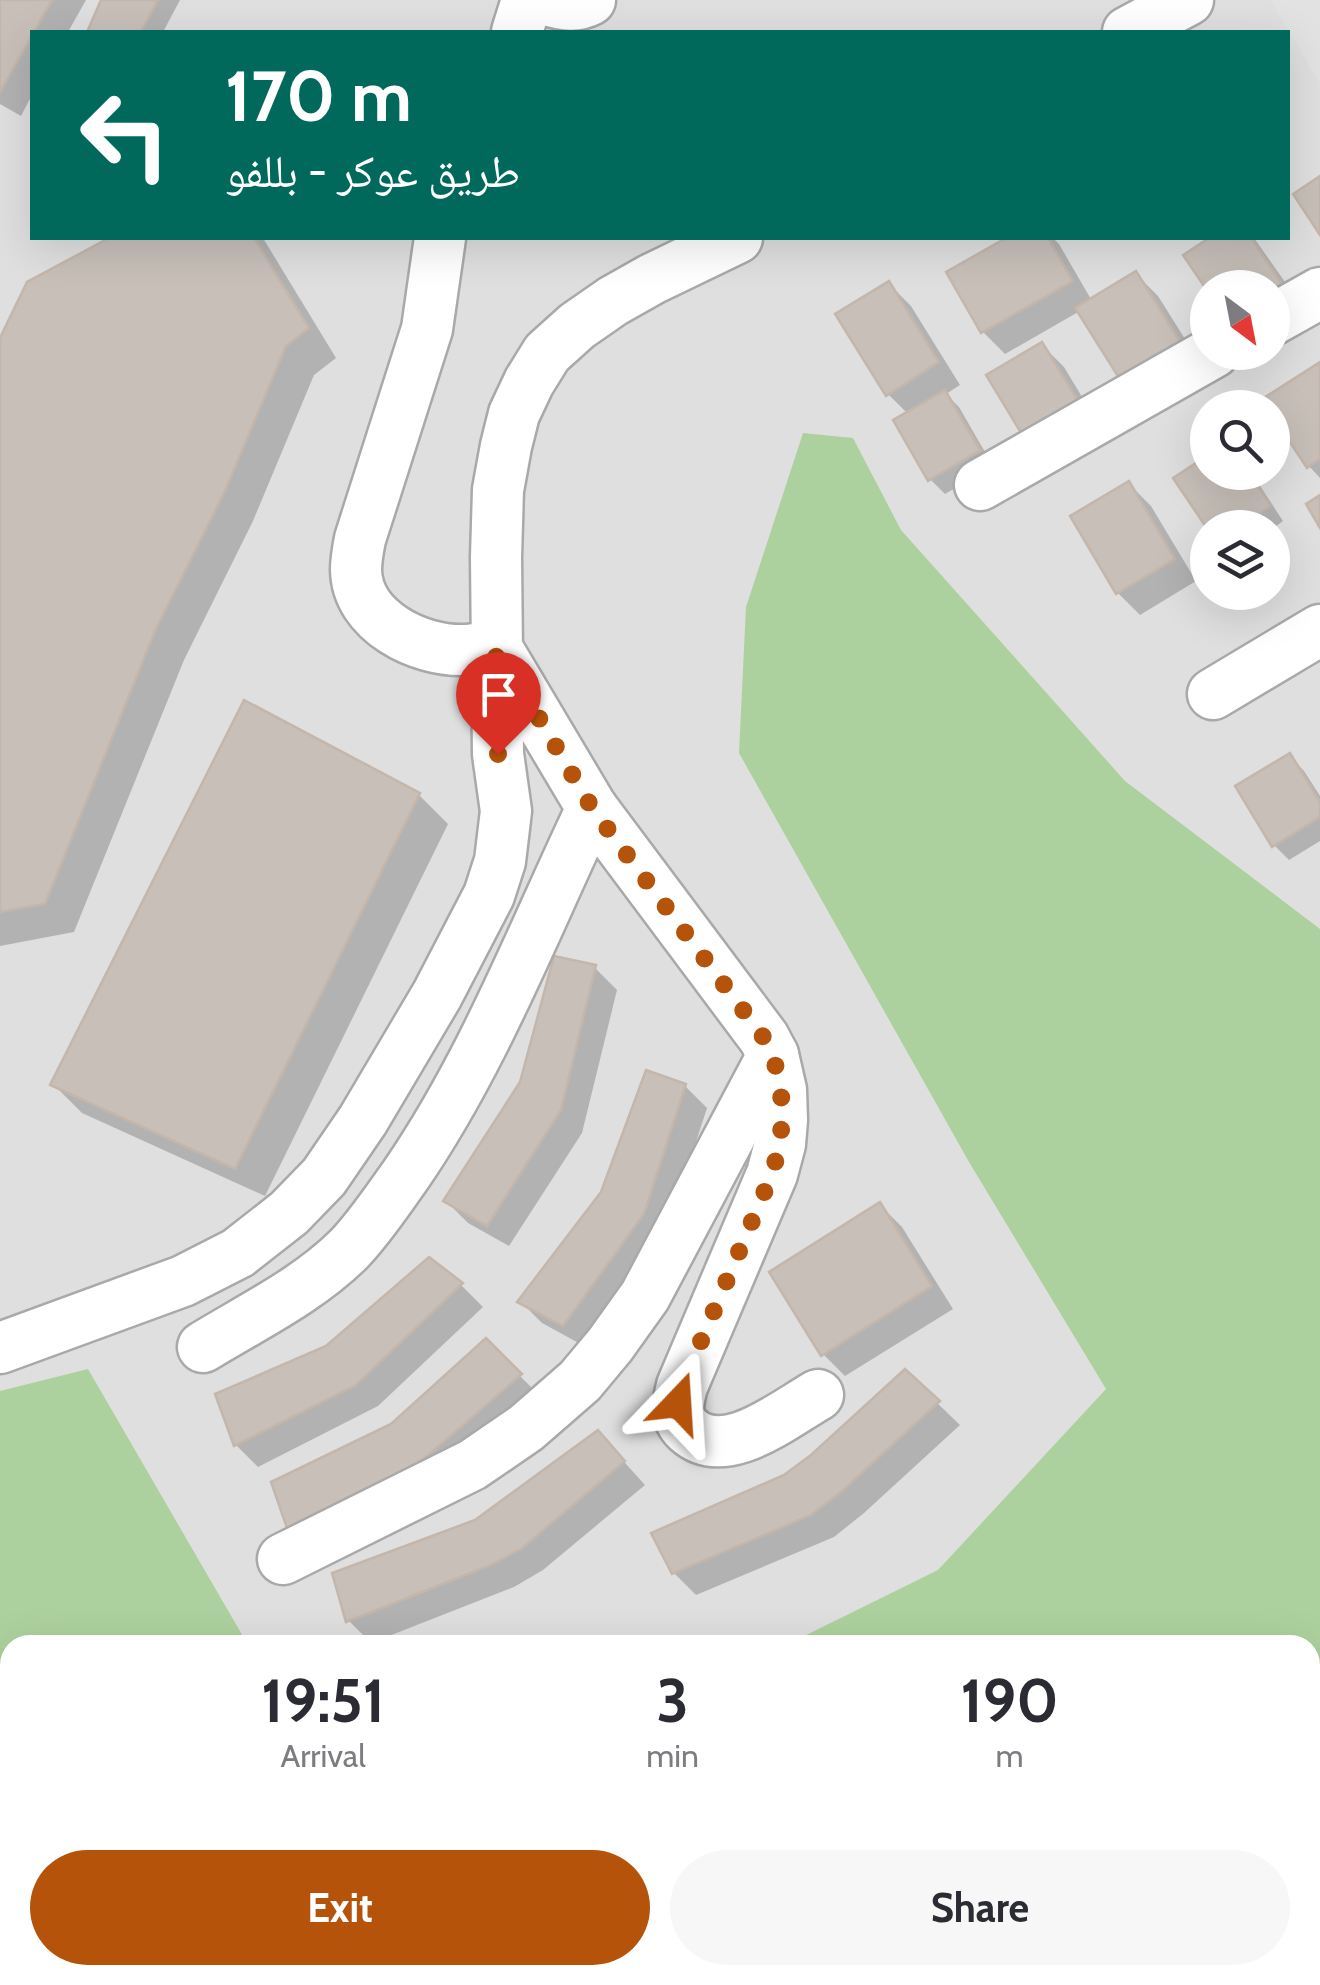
<!DOCTYPE html>
<meta charset="utf-8">
<style>
body{margin:0;font-family:Cabin,"Noto Naskh Arabic",sans-serif;background:#f7f7f7;color:#2b2b33;height:100vh;display:flex;flex-direction:column;font-size:38px;white-space:nowrap}
*{box-sizing:border-box;margin:0}
p{font-size:32px;color:#7c7c81}
.icon{flex:none;width:55px;height:55px;fill:none;stroke:currentColor;stroke-width:2;stroke-linecap:round;stroke-linejoin:round}
.map{position:relative;flex:1;overflow:hidden}
.drawer{position:absolute;left:0px;top:1635px;width:1320px;height:350px;display:flex;flex-direction:column;background:#fff;border-radius:30px 30px 0 0;box-shadow:0 10px 40px #0002}
.drawer>*{flex:none}
.top-card{position:absolute;left:30px;top:30px;width:1260px;height:210px;border-radius:0px;box-shadow:0 10px 40px #0002;background:#00695c;color:#fff;overflow:hidden}
.needle{width:65px;rotate:148deg}
.controls{position:absolute;left:1190px;top:270px;display:grid;gap:20px}
.controls a{display:grid;place-items:center;width:100px;height:100px;border-radius:50%;background:#fff;box-shadow:0 10px 40px #0002;font-size:50px}
.pin{position:absolute;display:grid;place-items:center;width:85px;height:85px;color:#fff;margin:-102px -42px;border-radius:50% 50% 50% 0;rotate:-45deg;box-shadow:0 0 10px #0007}
.pin .icon{rotate:45deg}
.me{position:absolute;width:110px;margin:-55px;rotate:20deg;stroke-linejoin:round;filter:drop-shadow(0 0 8px #0008)}
.turn{display:flex;align-items:center;gap:35px;height:210px;padding:0 30px;font-size:45px}
.turn .icon{width:130px;height:130px;stroke-width:2.5}
.turn b{display:block;font-size:70px;line-height:85px}
.eta{display:flex;justify-content:space-evenly;align-items:center;height:170px;text-align:center}
.eta b{font-size:60px;font-weight:700;line-height:70px}
.action{display:flex;gap:20px;margin-top:auto;padding:20px 30px}
.action a{flex:1;height:115px;border-radius:60px;background:#b45309;color:#fff;font-size:40px;font-weight:700;line-height:115px;text-align:center}
.action a+a{background:#f7f7f7;color:#2b2b33}
.map>svg:first-child{display:block}
.residential{fill:#e0dfdf;fill-rule:evenodd}
.forest{fill:#add19e}
.parking{fill:#e2e2e2}
.shadow{fill:#0003}
.building{fill:#c7bfb8;stroke:#c4b6ab;stroke-width:2.5}
.lines{fill:none;stroke-linecap:round;stroke-linejoin:round}
.minor-casing{stroke:#a9a9a9;stroke-width:55}
.minor{stroke:#fff;stroke-width:50}
.route{stroke:#b45309;stroke-width:18;stroke-dasharray:0 32.4}
</style>
<div class="map">
<svg width="1320" height="1985" viewBox="0 0 1320 1985">
<rect width="100%" height="100%" fill="#f2efe9"/>
<!-- residential -->
<path class="residential" d="M 0,0 L 1320,0 L 1320,1985 L 0,1985 ZM 32,32 L 1288,32 L 1288,238 L 32,238 ZM 1208,288 L 1272,288 L 1272,352 L 1208,352 ZM 1208,408 L 1272,408 L 1272,472 L 1208,472 ZM 1208,528 L 1272,528 L 1272,592 L 1208,592 ZM 10,1645 L 1310,1645 L 1310,1975 L 10,1975 Z"/>
<!-- forest -->
<path class="forest" d="M 803,433 L 853,438 L 901,530 L 1125,781 L 1320,929 L 1320,1985 L 0,1985 L 0,1391 L 88,1369 L 248,1645 L 10,1645 L 10,1975 L 1310,1975 L 1310,1645 L 786,1645 L 938,1570 L 1106,1389 L 969,1162 L 739,753 L 746,607 Z"/>
<!-- parking -->
<path class="parking" d="M 1270,0 L 1320,0 L 1320,84 Z"/>
<!-- shadow -->
<g class="shadow">
<path d="M 0,0 L 86,0 L 68,32 L 32,32 L 32,95 L 21,116 L 0,104 Z"/>
<path d="M 103,0 L 180,0 L 163,32 L 89,32 Z"/>
<path d="M 114,238 L 263,238 L 336,358 L 314,375 L 253,521 L 184,660 L 74,932 L 0,946 L 0,344 L 29,284 Z"/>
<path d="M 1011,238 L 1053,238 L 1059,244 L 1092,301 L 1136,274 L 1158,296 L 1207,374 L 1080,311 L 1005,354 L 983,332 L 950,273 Z"/>
<path d="M 1214,238 L 1254,238 L 1309,316 L 1272,288 L 1186,256 Z"/>
<path d="M 889,284 L 911,306 L 960,385 L 946,394 L 959,407 L 993,466 L 945,494 L 930,479 L 908,414 L 888,394 Z"/>
<path d="M 1042,345 L 1064,367 L 1105,435 L 990,376 Z"/>
<path d="M 1320,365 L 1320,478 L 1309,466 Z"/>
<path d="M 1208,472 L 1251,472 L 1283,521 L 1272,529 L 1209,528 Z"/>
<path d="M 1129,484 L 1151,506 L 1196,581 L 1140,615 L 1118,593 Z"/>
<path d="M 1290,756 L 1304,771 L 1320,796 L 1320,841 L 1289,860 L 1274,845 Z"/>
<path d="M 419,795 L 448,824 L 265,1196 L 82,1113 L 53,1084 Z"/>
<path d="M 595,968 L 617,990 L 582,1133 L 509,1246 L 468,1223 L 446,1201 Z"/>
<path d="M 685,1086 L 707,1108 L 665,1237 L 586,1347 L 542,1323 L 520,1301 Z"/>
<path d="M 880,1205 L 902,1227 L 953,1309 L 845,1376 L 823,1354 Z"/>
<path d="M 429,1260 L 461,1285 L 483,1307 L 378,1406 L 258,1467 L 236,1445 L 328,1348 Z"/>
<path d="M 486,1342 L 542,1398 L 312,1548 L 290,1526 L 393,1426 Z"/>
<path d="M 905,1372 L 960,1425 L 864,1513 L 834,1537 L 696,1595 L 674,1573 L 785,1477 L 813,1457 Z"/>
<path d="M 598,1433 L 645,1485 L 543,1570 L 514,1587 L 371,1643 L 349,1621 L 476,1522 Z"/>
</g>
<!-- building -->
<g class="building">
<path d="M 0,0 L 52,0 L 0,92 Z"/>
<path d="M 101,0 L 158,0 L 141,32 L 87,32 Z"/>
<path d="M 1320,176 L 1320,235 L 1293,194 Z"/>
<path d="M 109,238 L 254,238 L 309,328 L 286,346 L 225,491 L 155,631 L 45,904 L 0,912 L 0,338 L 27,282 Z"/>
<path d="M 1006,238 L 1048,238 L 1073,281 L 981,333 L 946,272 Z"/>
<path d="M 1209,238 L 1251,238 L 1288,293 L 1272,304 L 1272,288 L 1208,288 L 1208,292 L 1183,255 Z"/>
<path d="M 1136,271 L 1186,351 L 1126,389 L 1075,308 Z"/>
<path d="M 889,281 L 939,362 L 886,396 L 835,314 Z"/>
<path d="M 1042,342 L 1085,412 L 1029,446 L 986,375 Z"/>
<path d="M 1320,362 L 1320,459 L 1307,468 L 1272,415 L 1272,408 L 1267,408 L 1262,399 Z"/>
<path d="M 945,390 L 980,450 L 928,481 L 893,420 Z"/>
<path d="M 1208,455 L 1208,472 L 1248,472 L 1271,506 L 1238,528 L 1208,528 L 1208,530 L 1173,478 Z"/>
<path d="M 1129,481 L 1175,559 L 1116,594 L 1070,516 Z"/>
<path d="M 1320,495 L 1320,528 L 1306,504 Z"/>
<path d="M 244,700 L 420,793 L 235,1169 L 50,1085 Z"/>
<path d="M 1290,753 L 1320,802 L 1320,817 L 1272,847 L 1235,786 Z"/>
<path d="M 554,956 L 596,965 L 561,1110 L 487,1226 L 443,1201 L 520,1082 Z"/>
<path d="M 646,1070 L 686,1084 L 644,1214 L 563,1326 L 517,1302 L 601,1192 Z"/>
<path d="M 880,1202 L 932,1286 L 821,1356 L 769,1272 Z"/>
<path d="M 429,1257 L 463,1283 L 356,1385 L 234,1446 L 215,1394 L 326,1346 Z"/>
<path d="M 486,1338 L 522,1374 L 411,1470 L 287,1528 L 271,1482 L 391,1424 Z"/>
<path d="M 905,1369 L 940,1401 L 842,1491 L 811,1515 L 672,1574 L 651,1533 L 784,1475 L 811,1455 Z"/>
<path d="M 598,1430 L 625,1461 L 521,1549 L 491,1565 L 346,1622 L 332,1573 L 475,1520 Z"/>
</g>
<g class="lines">
<!-- minor casing -->
<g class="minor-casing">
<g id="minor">
<path d="M 547,0 C 561,5 577,7 590,0"/>
<path d="M 517,32 L 527,0"/>
<path d="M 1128,32 L 1188,0"/>
<path d="M 440,238 L 427,329 L 360,539 C 358,549 356,560 356,570 C 357,621 419,652 465,650 C 475,650 485,647 495,645 L 592,808 L 764,1038 L 773,1055 L 781,1090 L 782,1120 L 780,1144 L 772,1174 L 682,1386 C 678,1402 674,1417 688,1430 C 725,1463 783,1415 818,1395"/>
<path d="M 1272,320 L 1320,293"/>
<path d="M 980,485 L 1214,352"/>
<path d="M 1213,694 L 1320,630"/>
<path d="M 203,1347 C 252,1317 308,1290 349,1249 C 370,1227 387,1201 405,1176 C 483,1063 533,932 592,808"/>
<path d="M 0,1348 L 183,1281 L 238,1253 L 289,1213 L 324,1177 L 363,1120 L 437,995 L 489,895 L 500,861 L 506,811 L 498,754 L 496,557 L 498,490 L 506,446 L 514,414 L 529,382 L 547,353 L 577,326 L 613,301 L 652,279 L 737,238"/>
<path d="M 283,1559 L 472,1465 L 526,1428 L 580,1381 L 610,1345 L 645,1296 L 773,1055"/>
</g>
</g>
<!-- minor -->
<use href="#minor" class="minor"/>
</g>
<g class="lines">
<!-- route -->
<path class="route" d="M 498,754 L 496,645 L 592,808 L 764,1038 L 773,1055 L 781,1090 L 782,1120 L 780,1144 L 772,1174 L 682,1386 L 678,1403"/>
</g>
</svg>
<div class="controls">
<a><svg class="needle" viewBox="-14 -14 28 28"><path d="M0-13l5 13h-10z" fill="#e53935"/><path d="M0 13l5-13h-10z" fill="#7c7c81"/></svg></a>
<a><svg class="icon" aria-label="search" viewBox="0 0 24 24"><circle cx="10" cy="10" r="6"/><path d="M15 15l6 6"/></svg></a>
<a><svg class="icon" aria-label="layers" viewBox="0 0 24 24"><path d="M12 4l9 5-9 5-9-5zM3 14l9 5 9-5"/></svg></a>
</div>
<div class="pin" style="left:498px;top:754px;background:#d93025"><svg class="icon" aria-label="arrive" viewBox="0 0 24 24"><path d="M6 21V4h12l-3 4 3 4H6"/></svg></div>
<svg class="me" style="left:678px;top:1403px" viewBox="-20 -20 40 40"><path d="M0-17L14 15 0 8-14 15z" fill="#b45309" stroke="#fff" stroke-width="4"/></svg>
<div class="top-card">
<div class="turn"><svg class="icon" aria-label="left" viewBox="0 0 24 24"><path d="M17 20v-9H6M10 6l-5 5 5 5"/></svg><div><b>170 m</b>طريق عوكر - بللفو</div></div>
</div>
<section class="drawer">
<div class="eta">
<div><b>19:51</b><p>Arrival</p></div>
<div><b>3</b><p>min</p></div>
<div><b>190</b><p>m</p></div>
</div>
<div class="action"><a>Exit</a><a>Share</a></div>
</section>
</div>
